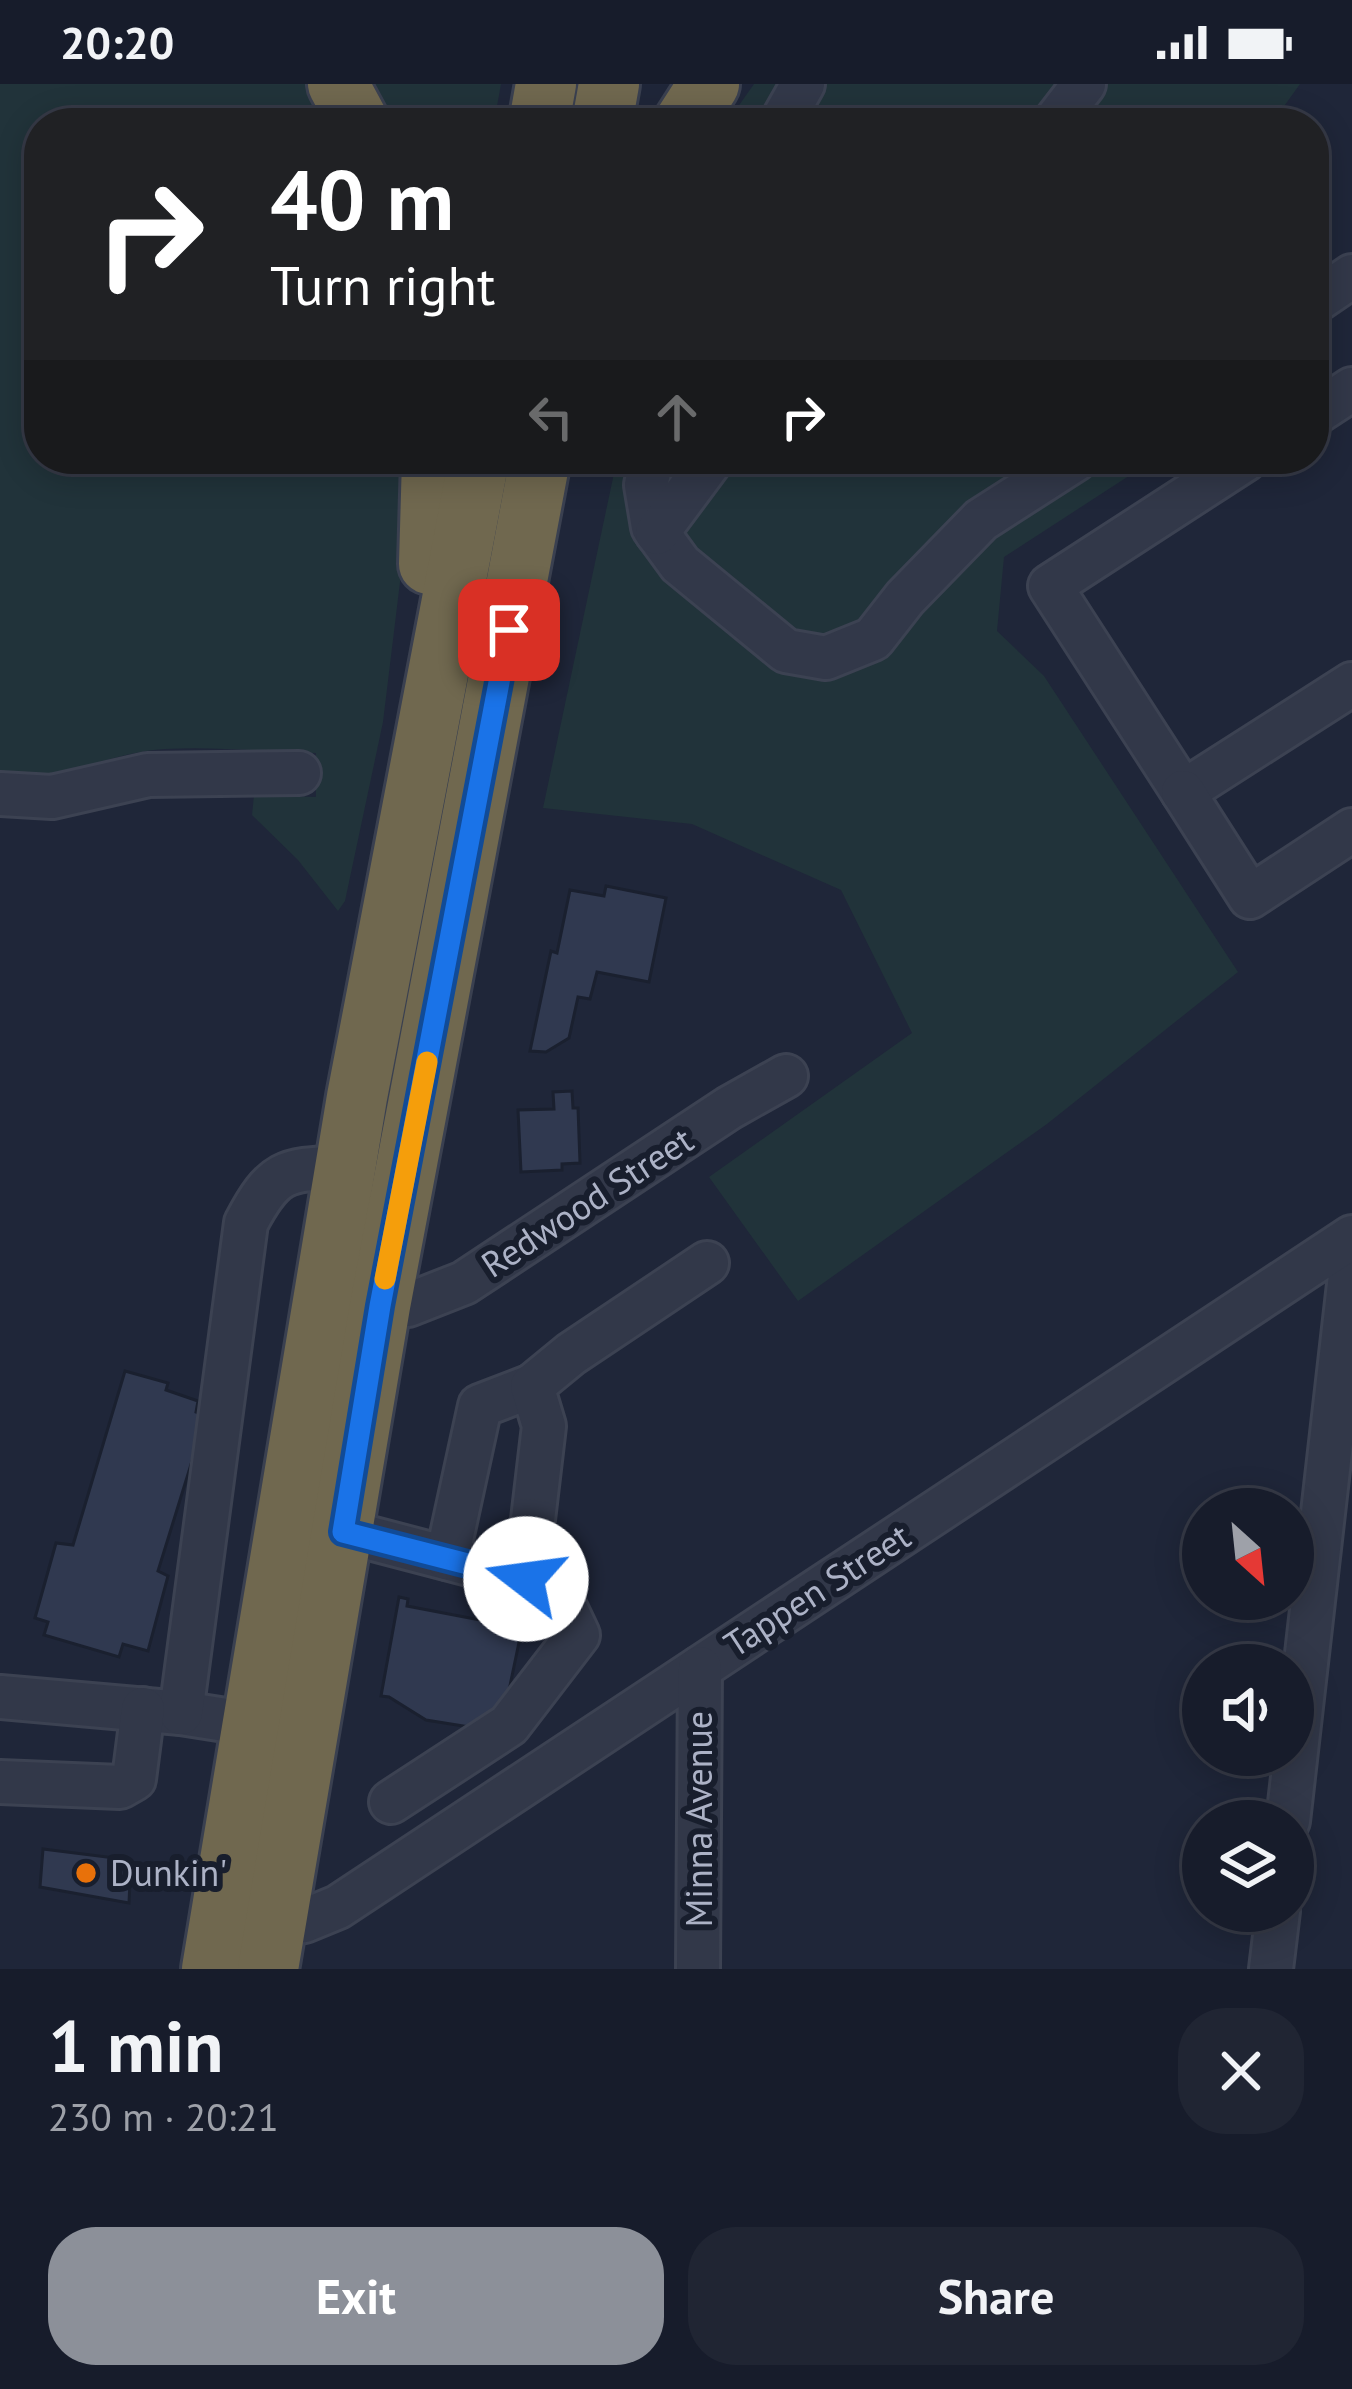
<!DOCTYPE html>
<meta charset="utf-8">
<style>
body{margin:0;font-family:"PT Sans",sans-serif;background:#202533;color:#f1f3f6;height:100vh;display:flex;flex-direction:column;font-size:45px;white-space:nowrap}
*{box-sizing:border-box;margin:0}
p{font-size:39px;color:#9ea1a9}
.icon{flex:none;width:66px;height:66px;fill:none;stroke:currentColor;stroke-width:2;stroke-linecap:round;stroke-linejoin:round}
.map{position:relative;height:1885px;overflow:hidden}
.side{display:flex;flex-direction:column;background:#171c2b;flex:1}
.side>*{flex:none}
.banner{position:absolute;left:24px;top:24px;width:1305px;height:366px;border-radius:48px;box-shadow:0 6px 30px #0003,0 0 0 3px #363a47;background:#202124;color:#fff;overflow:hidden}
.needle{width:78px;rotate:153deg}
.buttons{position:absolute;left:1182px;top:1404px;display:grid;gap:24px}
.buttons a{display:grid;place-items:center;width:132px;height:132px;border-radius:50%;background:#171c2b;box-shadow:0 6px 30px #0003,0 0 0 3px #363a47;font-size:60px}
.pin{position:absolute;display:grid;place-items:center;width:102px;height:102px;color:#fff;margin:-51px;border-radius:24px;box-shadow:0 6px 18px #0006}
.me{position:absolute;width:132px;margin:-66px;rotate:285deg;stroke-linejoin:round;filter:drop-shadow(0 0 9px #0008)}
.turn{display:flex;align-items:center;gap:42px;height:252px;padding:0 48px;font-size:54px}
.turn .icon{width:156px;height:156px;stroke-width:2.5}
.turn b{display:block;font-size:84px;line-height:102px}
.lanes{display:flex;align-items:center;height:114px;padding:0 48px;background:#0003;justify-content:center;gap:60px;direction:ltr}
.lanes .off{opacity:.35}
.round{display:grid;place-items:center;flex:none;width:126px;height:126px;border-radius:48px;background:#202533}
.headline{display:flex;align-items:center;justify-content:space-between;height:204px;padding:0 48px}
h1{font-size:72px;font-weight:600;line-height:90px}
.primary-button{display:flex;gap:24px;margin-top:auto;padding:24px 48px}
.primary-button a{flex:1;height:138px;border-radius:48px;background:#8c9099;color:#fff;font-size:48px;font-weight:600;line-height:138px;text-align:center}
.primary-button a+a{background:#202533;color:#f1f3f6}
.status{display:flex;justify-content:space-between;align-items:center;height:84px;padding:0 60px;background:#171c2b;direction:ltr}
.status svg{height:33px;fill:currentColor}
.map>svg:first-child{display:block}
.green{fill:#21333a}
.building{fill:#303950;stroke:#1a202f;stroke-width:3}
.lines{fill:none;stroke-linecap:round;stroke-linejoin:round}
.minor-casing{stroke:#3c4252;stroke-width:48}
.highway-casing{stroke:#3a4050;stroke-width:66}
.minor{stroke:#323849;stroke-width:42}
.highway{stroke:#70684f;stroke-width:60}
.route-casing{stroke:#114b97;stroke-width:30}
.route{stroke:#1a73e8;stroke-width:21}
.slow{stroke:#f59e0b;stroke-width:21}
.food-dot{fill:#e8710a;stroke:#181e2d;stroke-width:4.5}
.labels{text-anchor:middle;stroke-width:12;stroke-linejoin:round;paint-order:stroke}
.street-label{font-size:36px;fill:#acb2c6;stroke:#181e2d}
.poi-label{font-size:36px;fill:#acb2c6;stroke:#181e2d;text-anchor:start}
</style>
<div class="status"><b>20:20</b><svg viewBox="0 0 49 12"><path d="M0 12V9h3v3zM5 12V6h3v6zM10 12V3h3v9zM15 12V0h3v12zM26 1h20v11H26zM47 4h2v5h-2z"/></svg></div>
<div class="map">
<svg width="1352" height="1885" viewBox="0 0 1352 1885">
<rect width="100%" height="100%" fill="#1f2639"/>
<!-- green -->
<g class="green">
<path d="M 0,0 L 311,0 L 335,39 L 39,39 L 39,375 L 415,375 L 383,638 L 345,817 L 338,827 L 298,776 L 252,731 L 254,711 L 316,713 L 316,669 C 266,668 215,662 165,665 C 108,668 58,701 0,687 Z"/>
<path d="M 359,0 L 501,0 L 494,39 L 378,39 Z"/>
<path d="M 754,0 L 1300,0 L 1272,39 L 735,39 L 730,34 Z"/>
<path d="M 617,375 L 1155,375 L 1004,473 L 997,547 L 1044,592 L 1238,888 L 1047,1040 L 798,1217 L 709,1093 L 912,949 L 841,806 L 692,740 L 543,724 Z"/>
</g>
<!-- building -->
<g class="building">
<path d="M 606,802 L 666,814 L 649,898 L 597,888 L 590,915 L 578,913 L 569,954 L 546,968 L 530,967 L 551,867 L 557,869 L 570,806 L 604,812 Z"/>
<path d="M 572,1007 L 573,1024 L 578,1024 L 580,1079 L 562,1080 L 562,1086 L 521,1088 L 518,1026 L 554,1025 L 553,1008 Z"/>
<path d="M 125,1287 L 168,1299 L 166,1306 L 198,1317 L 196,1328 L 206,1332 L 158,1487 L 168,1492 L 148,1567 L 123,1560 L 119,1573 L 44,1551 L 48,1538 L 35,1534 L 56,1459 L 73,1461 Z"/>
<path d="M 399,1513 L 408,1515 L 407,1522 L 522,1544 L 503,1635 L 488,1646 L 426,1636 L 389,1613 L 381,1612 Z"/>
<path d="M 43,1765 L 131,1776 L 129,1819 L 40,1803 Z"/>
</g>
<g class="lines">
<!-- minor casing -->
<g class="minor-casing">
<g id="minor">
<path d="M 781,39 L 803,0"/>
<path d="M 1054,39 L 1084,0"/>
<path d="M 1314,218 L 1352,192"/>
<path d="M 1314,330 L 1352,305"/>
<path d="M 652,375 L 646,401 L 653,443 L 680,480 L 786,567 L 826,574 L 873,555 L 905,514 L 981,436 L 1076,375"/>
<path d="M 1246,375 L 1050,502 L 1183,708 L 1352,600"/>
<path d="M 657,449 L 712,375"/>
<path d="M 1183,708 L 1250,813 L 1352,746"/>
<path d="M 0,710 L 52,713 L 148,691 L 299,689"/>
<path d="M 380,1222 L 408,1221 L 464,1199 L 729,1024 L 786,992"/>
<path d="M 343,1447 L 526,1495 L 560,1513 L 578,1551 L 509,1641 L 391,1718"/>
<path d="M 447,1474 L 480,1322 L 532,1302"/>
<path d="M 526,1495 L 544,1342 L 532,1302 L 571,1270 L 707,1179"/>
<path d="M 0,1613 L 181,1629 L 251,1640"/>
<path d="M 181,1629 L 246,1139 C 275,1084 286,1086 345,1083"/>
<path d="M 0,1698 L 120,1703 L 134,1695 L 143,1625"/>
<path d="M 1288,1737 L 1352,1174"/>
<path d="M 274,1840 L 304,1837 L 338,1823 L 1352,1153"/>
<path d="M 698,1885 L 700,1584"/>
<path d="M 1271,1885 L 1278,1827"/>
</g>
</g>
<!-- highway casing -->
<g class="highway-casing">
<g id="highway">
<path d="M 338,0 L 359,39"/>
<path d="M 539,39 L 546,0"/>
<path d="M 602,39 L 609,0"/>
<path d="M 684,39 L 709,0"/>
<path d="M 429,480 L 432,375"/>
<path d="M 212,1885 L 357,1013 L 479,375"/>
<path d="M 268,1885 L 380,1222 L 540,375"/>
</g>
</g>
<!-- minor -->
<use href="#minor" class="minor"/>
<!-- highway -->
<use href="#highway" class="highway"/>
</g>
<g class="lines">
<!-- route casing -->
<g class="route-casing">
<path id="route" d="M 509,546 L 380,1222 L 343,1448 L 526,1495"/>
</g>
<!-- route -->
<use href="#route" class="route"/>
<!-- slow -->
<path class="slow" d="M 385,1195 L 427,978"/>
</g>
<!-- markers -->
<circle class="food-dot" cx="86" cy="1789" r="12"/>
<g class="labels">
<!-- street labels -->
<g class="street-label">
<text transform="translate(587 1118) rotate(-33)" y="13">Redwood Street</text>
<text transform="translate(817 1506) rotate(-33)" y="13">Tappen Street</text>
<text transform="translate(699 1735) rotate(-90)" y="13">Minna Avenue</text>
</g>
<!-- poi labels -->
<g class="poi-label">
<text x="110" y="1802">Dunkin'</text>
</g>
</g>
</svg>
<div class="buttons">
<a><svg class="needle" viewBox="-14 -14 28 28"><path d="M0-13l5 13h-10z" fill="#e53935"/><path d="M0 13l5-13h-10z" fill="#9ea1a9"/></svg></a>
<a><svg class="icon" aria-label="sound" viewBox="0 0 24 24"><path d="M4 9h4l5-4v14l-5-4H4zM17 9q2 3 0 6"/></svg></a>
<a><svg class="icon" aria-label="layers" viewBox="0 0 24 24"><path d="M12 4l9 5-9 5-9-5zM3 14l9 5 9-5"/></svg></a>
</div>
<div class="pin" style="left:509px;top:546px;background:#d93025"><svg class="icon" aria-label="arrive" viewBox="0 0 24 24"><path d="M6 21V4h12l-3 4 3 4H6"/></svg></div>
<svg class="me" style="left:526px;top:1495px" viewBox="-20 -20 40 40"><circle r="19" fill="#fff"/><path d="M0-13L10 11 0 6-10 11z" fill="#1a73e8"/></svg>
<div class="banner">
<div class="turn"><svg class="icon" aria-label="right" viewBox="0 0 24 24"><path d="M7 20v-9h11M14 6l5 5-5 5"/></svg><div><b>40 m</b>Turn right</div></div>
<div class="lanes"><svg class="icon off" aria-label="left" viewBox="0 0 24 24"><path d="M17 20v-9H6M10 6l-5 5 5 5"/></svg><svg class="icon off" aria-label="ahead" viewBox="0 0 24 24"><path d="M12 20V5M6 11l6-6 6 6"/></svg><svg class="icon" aria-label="right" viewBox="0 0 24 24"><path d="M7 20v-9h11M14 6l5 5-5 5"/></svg></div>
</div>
</div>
<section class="side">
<div class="headline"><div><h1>1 min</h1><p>230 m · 20:21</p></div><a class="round"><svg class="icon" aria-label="close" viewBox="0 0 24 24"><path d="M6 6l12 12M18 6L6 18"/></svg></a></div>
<div class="primary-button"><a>Exit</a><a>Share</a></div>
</section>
